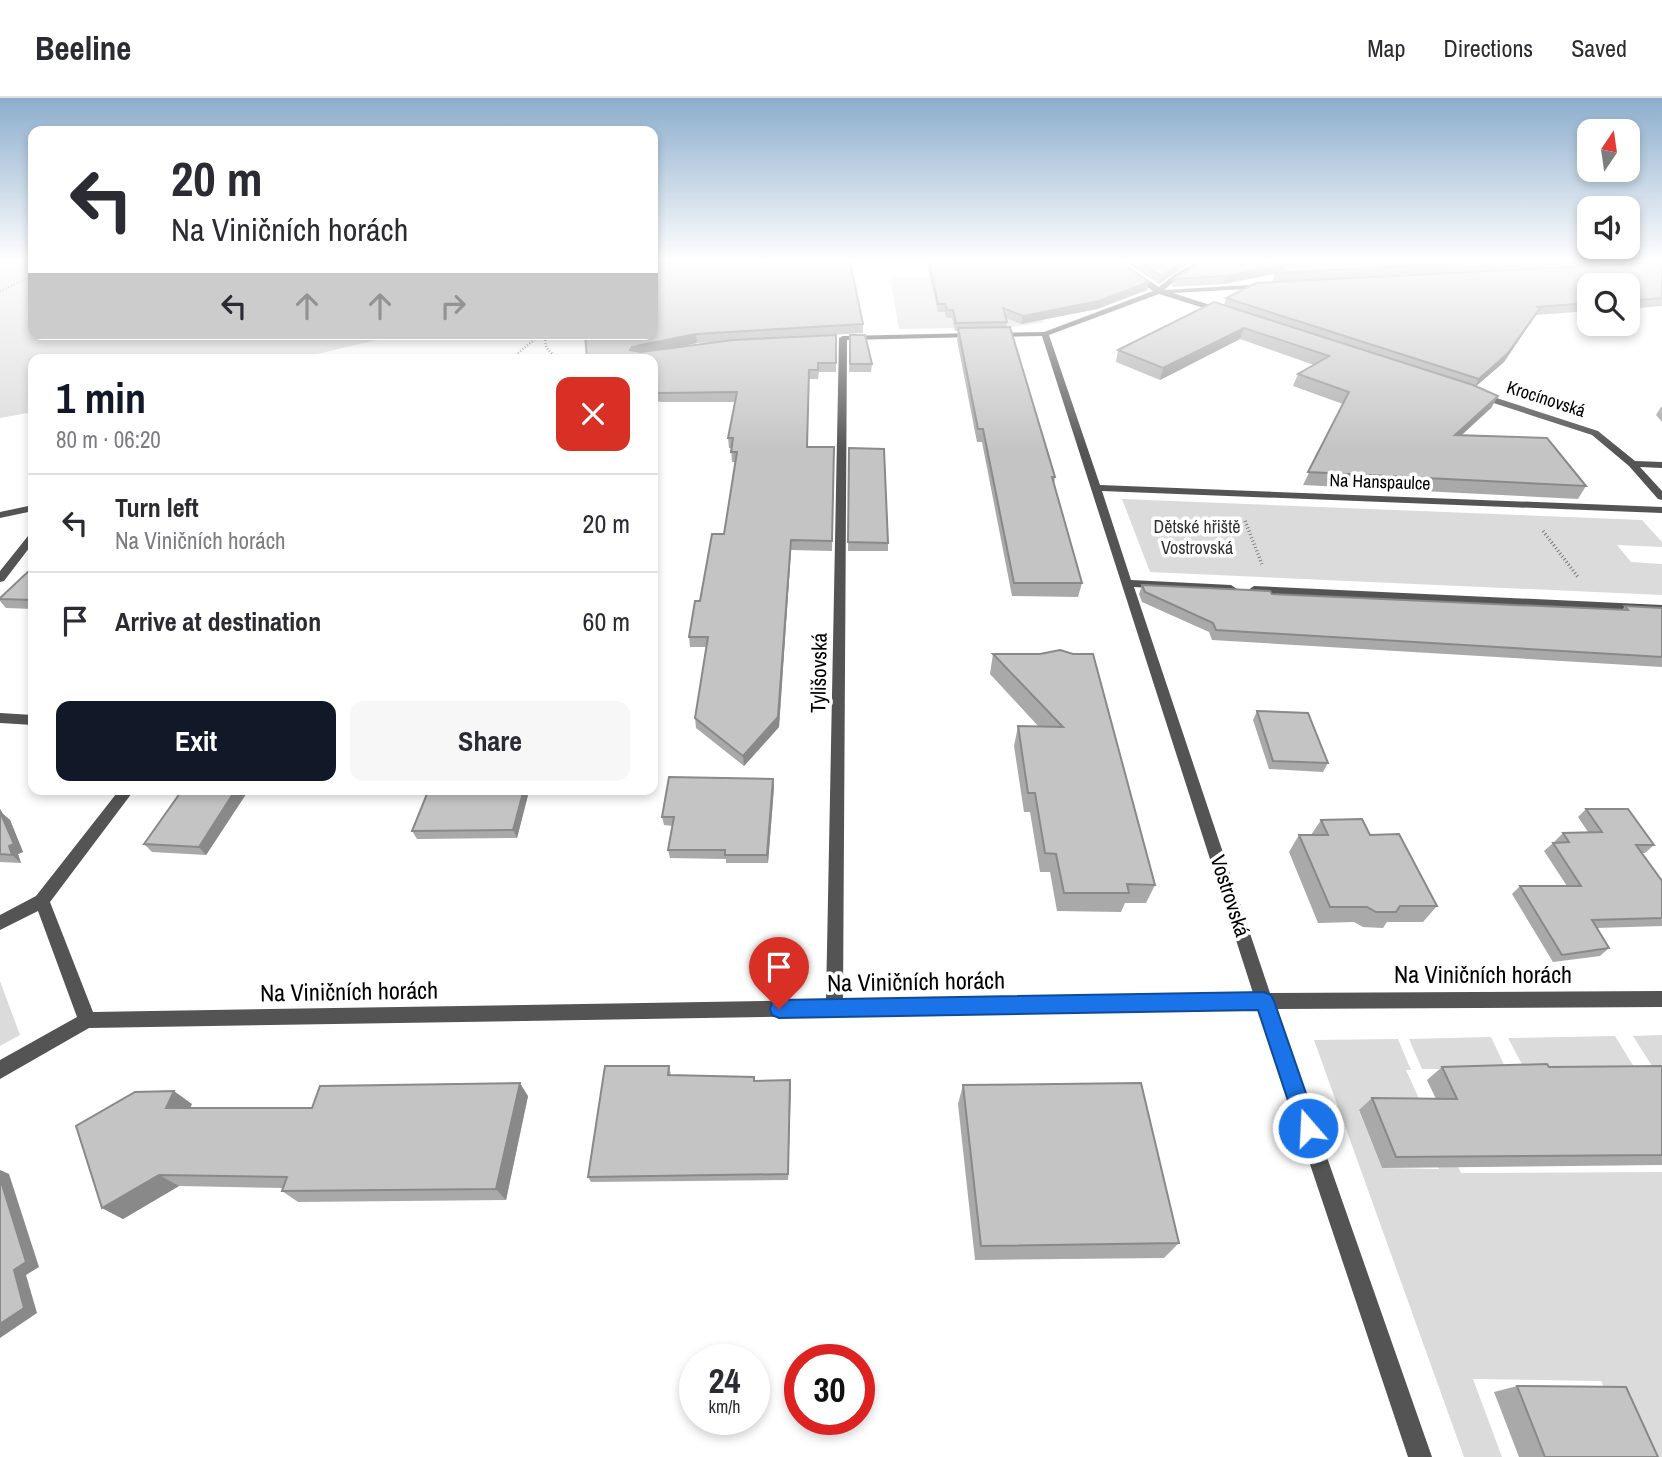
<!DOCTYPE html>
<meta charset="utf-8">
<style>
body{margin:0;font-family:"Archivo Narrow",sans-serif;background:#f7f7f7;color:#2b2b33;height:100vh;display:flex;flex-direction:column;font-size:26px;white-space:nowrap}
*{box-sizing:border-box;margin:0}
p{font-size:23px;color:#7c7c81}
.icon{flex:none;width:38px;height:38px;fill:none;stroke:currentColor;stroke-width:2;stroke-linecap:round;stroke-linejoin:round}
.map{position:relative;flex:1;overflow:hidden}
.details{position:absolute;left:28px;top:256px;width:630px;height:441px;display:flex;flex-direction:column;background:#fff;border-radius:14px;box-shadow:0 4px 10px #0003}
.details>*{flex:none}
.top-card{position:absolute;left:28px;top:28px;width:630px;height:214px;border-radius:14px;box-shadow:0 4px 10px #0003;background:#fff;color:#2b2b33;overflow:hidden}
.needle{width:46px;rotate:13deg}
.fabs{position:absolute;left:1577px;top:21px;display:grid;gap:14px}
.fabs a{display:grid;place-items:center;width:63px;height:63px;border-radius:14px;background:#fff;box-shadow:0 4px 10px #0003;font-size:35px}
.speed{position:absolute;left:679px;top:1246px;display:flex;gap:14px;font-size:35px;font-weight:700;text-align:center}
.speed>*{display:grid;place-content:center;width:91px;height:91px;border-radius:50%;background:#fff;box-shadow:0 4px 10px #0003;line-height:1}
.speed small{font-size:18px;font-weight:400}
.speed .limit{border:10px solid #d22;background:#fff;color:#111}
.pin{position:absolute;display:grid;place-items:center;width:60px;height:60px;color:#fff;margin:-72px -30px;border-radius:50% 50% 50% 0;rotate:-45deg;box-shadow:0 0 7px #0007}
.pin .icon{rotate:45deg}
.me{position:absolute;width:77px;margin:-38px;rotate:341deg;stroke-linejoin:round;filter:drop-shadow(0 0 5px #0008)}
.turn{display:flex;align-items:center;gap:24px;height:147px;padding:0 28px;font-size:32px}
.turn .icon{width:91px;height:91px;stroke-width:2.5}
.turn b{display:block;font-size:49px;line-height:60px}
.lanes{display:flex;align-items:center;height:66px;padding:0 28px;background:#0003;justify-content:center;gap:35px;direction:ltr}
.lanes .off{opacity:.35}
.round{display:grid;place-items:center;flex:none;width:74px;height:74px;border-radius:14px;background:#f7f7f7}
.head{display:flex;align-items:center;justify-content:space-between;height:119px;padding:0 28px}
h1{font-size:42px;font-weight:700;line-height:52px;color:#111827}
.button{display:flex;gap:14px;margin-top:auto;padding:14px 28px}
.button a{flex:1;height:80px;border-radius:14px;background:#111827;color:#fff;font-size:28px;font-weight:700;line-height:80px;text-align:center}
.button a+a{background:#f7f7f7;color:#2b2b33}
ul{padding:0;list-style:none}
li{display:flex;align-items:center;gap:21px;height:98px;padding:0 28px;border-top:2px solid #e1e1e2}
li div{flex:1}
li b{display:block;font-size:26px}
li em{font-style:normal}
header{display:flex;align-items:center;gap:42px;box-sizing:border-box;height:98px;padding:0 35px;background:#fff;border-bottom:2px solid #e1e1e2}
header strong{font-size:33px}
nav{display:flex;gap:38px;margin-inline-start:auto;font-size:24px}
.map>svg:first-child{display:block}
.green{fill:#dbdbdb;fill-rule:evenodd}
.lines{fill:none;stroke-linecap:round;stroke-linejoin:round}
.path-far1{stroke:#767676;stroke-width:2.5;stroke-dasharray:1 2;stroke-linecap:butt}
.path{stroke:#767676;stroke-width:3.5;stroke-dasharray:1 2.5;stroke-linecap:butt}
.minor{fill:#545454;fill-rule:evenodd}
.wall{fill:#a9a9a9;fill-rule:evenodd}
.shaded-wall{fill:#898989}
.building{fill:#c4c4c4;stroke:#898989;stroke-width:2}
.route{fill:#1a73e8;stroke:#114b97;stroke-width:2}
.labels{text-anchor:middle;stroke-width:7;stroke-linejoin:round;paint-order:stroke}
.far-street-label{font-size:18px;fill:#000;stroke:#fff}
.far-park-label{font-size:18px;fill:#323232;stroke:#fff}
.street-label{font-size:21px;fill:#000;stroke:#fff}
.near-street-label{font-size:24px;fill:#000;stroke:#fff}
</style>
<header>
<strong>Beeline</strong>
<nav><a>Map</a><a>Directions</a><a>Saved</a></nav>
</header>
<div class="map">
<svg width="1662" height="1359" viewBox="0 0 1662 1359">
<rect width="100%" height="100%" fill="#fff"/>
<!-- green -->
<g class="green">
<path d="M 0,163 L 33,163 L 33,236 L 402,236 L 296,261 L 33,261 L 33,314 L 0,320 Z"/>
<path d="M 981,177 L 1045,224 L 1013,229 L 899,231 L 890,180 Z"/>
<path d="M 1122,401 L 1642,422 L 1662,444 L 1662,449 L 1617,447 L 1631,464 L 1662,466 L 1662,497 L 1150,474 Z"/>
<path d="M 0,883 L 20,937 L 0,948 Z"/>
<path d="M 1662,937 L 1662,968 L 1652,968 L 1633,938 Z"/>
<path d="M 1615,938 L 1634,969 L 1524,970 L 1508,940 Z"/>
<path d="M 1491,939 L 1506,971 L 1422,971 L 1409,941 Z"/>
<path d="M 1398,941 L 1411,972 L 1406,972 L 1437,1040 L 1446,1040 L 1461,1075 L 1662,1074 L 1662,1359 L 1636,1359 L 1601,1283 L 1473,1281 L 1502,1359 L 1464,1359 L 1314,942 ZM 1359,1013 L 1415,1013 L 1439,1071 L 1382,1070 Z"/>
</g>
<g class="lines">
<!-- path-far1 -->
<g class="path-far1">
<path d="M 0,193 L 33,178"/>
<path d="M 546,236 C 543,252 550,255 563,261"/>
<path d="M 511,261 L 541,236"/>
</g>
<!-- path -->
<g class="path">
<path d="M 1245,423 L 1262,466"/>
<path d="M 1543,433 L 1578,479"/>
</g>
<!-- minor -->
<g class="minor">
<path d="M 1110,163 L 1119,163 L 1159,189 C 1173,177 1190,163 1210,163 L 1180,179 L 1164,192 L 1165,192 L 1266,186 L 1270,188 L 1266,190 L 1173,195 L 1226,212 L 1227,214 L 1223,216 L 1159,196 L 1049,237 L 1100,387 L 1662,409 L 1662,415 L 1102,393 L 1131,482 L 1231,487 L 1237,491 L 1231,495 L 1134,489 L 1270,895 L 1662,893 L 1662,909 L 1275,911 L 1432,1359 L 1408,1359 L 1258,911 L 89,930 L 0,981 L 0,962 L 77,919 L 38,813 L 0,832 L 0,817 L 36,798 L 120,691 L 135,691 L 50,804 L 93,914 L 826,902 L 839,240 L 843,238 L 975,235 L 979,237 L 975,239 L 847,242 L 843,902 L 1253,895 L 1042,238 L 995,239 L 991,237 L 995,235 L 1044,234 L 1153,193 Z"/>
<path d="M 1478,294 L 1598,333 L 1635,363 L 1662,364 L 1662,370 L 1640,369 L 1662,393 L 1662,402 L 1658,401 L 1629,368 L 1592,337 L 1475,299 L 1474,297 Z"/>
<path d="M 33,407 L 33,413 L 0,420 L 0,414 Z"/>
<path d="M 33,430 L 33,445 L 4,483 L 0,484 L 0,473 L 28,438 L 29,431 Z"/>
<path d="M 1254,488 L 1662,507 L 1662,515 L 1250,495 L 1248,492 Z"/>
<path d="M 0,615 L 33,617 L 33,627 L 0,625 Z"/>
</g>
</g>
<!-- wall -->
<g class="wall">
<path d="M 926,163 L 1119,163 L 1147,192 L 1097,211 L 1021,226 L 1006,220 L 1007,224 L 1006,229 L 1055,379 L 1054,387 L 1082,485 L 1078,499 L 1012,498 L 982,344 L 977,344 L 957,242 L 958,233 L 955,233 L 952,220 L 946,220 L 945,214 L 938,214 Z"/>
<path d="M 1124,163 L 1202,163 L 1188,166 L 1159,186 Z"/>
<path d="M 1204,163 L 1649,163 L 1272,184 L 1275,176 L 1223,186 L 1172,189 L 1174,181 Z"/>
<path d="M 1662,164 L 1662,208 L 1628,211 L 1628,187 L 1589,187 L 1589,213 L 1536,217 L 1504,264 L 1476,288 L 1498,298 L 1491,310 L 1462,337 L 1586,388 L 1578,401 L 1303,387 L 1343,306 L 1293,288 L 1298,276 L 1314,267 L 1240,241 L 1160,282 L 1116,264 L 1118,252 L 1224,207 L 1226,200 Z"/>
<path d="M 863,226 L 863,235 L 828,237 L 836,237 L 836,274 L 819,274 L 818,281 L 809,281 L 807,349 L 834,349 L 832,453 L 791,452 L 779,629 L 744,668 L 696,630 L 695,620 L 706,549 L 690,549 L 689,539 L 700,503 L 724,436 L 736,364 L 732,364 L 731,350 L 729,350 L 728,340 L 735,304 L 662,304 L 653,303 L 653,261 L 585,236 ZM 716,244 L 677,249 L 697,245 Z"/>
<path d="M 850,237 L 872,266 L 871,274 L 849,274 Z"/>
<path d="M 1661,309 L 1662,309 L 1662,324 L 1656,317 Z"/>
<path d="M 849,350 L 888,445 L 888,453 L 848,453 Z"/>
<path d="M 33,469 L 33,511 L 6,510 L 0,503 L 0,500 Z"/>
<path d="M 1142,487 L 1272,496 L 1622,512 L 1625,508 L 1662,510 L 1662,569 L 1212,542 L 1209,534 L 1142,504 L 1139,496 Z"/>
<path d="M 993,556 L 1040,556 L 1155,787 L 1146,805 L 1125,805 L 1121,814 L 1057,813 L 1050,774 L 1040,774 L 1030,714 L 1024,714 L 1014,648 L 1018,628 L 1039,629 L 990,576 Z"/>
<path d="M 1257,613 L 1328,665 L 1323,674 L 1269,671 L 1253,622 Z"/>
<path d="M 773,681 L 774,689 L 768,765 L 726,765 L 726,761 L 670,760 L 668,752 L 673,728 L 664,727 L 662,719 Z"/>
<path d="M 183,691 L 247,691 L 248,693 L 206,757 L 152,754 L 144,746 Z"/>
<path d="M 429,691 L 526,691 L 528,697 L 517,740 L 417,741 L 412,733 Z"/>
<path d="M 0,711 L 3,716 L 10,722 L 23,754 L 18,756 L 21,765 L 0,764 Z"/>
<path d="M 1586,711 L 1654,747 L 1645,755 L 1642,755 L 1662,783 L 1662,828 L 1596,830 L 1609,850 L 1600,858 L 1553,864 L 1512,796 L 1520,788 L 1567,788 L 1544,753 L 1553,745 L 1556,745 L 1555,743 L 1563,735 L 1588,734 L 1578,719 Z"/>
<path d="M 1321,722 L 1370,737 L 1437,808 L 1423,824 L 1387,824 L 1383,830 L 1363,829 L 1354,824 L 1318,825 L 1289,754 L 1299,737 L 1311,737 Z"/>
<path d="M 669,968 L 671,977 L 755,983 L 790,982 L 788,1082 L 591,1084 L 588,1079 Z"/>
<path d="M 1662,968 L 1662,1067 L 1382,1070 L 1359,1012 L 1372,1000 L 1436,1001 L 1427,982 L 1442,969 Z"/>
<path d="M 963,987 L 1179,1145 L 1164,1160 L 975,1162 L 958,1006 Z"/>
<path d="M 528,998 L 506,1102 L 298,1104 L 282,1093 L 283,1090 L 179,1088 L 123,1121 L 102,1110 L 192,1006 L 190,1010 L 312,1010 Z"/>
<path d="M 1517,1288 L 1658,1359 L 1519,1359 L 1494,1294 Z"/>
</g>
<!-- shaded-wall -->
<g class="shaded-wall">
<path d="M 1182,163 L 1202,163 L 1188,166 L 1159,186 L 1161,178 Z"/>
<path d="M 1291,165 L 1275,176 L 1223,186 L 1226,178 Z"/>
<path d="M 1149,184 L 1147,192 L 1097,211 L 1021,226 L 1023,218 Z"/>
<path d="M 1540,210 L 1504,264 L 1474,290 L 1479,281 Z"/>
<path d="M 1244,230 L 1240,241 L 1160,282 L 1163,270 Z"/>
<path d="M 696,236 L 697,245 L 633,258 L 630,252 L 632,249 Z"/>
<path d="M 1498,298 L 1491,310 L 1448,349 L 1455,337 Z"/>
<path d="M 791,442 L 791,452 L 779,629 L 744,668 L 743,658 Z"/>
<path d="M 773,681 L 774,689 L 768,765 L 767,757 Z"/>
<path d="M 236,691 L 247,691 L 248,693 L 206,757 L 199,749 Z"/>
<path d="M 524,691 L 526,691 L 528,697 L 517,740 L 513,732 Z"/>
<path d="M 0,711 L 3,716 L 10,722 L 23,754 L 18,756 L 21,765 L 12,757 L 0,718 Z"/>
<path d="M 790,982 L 791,988 L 788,1082 L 788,1076 Z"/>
<path d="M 520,985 L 528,998 L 506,1102 L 496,1091 Z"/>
<path d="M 174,993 L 192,1006 L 184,1022 L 166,1010 Z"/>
<path d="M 0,1072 L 9,1076 L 39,1169 L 26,1177 L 37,1215 L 0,1240 L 0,1226 L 14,1172 L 0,1080 Z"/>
<path d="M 159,1077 L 179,1088 L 123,1121 L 102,1110 Z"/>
</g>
<!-- building -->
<g class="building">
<path d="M 653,163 L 850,163 L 863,226 L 696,236 L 632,249 L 630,252 L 641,254 L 733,242 L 836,237 L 836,265 L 818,265 L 818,272 L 809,272 L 807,349 L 834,349 L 832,443 L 791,442 L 778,619 L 743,658 L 695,620 L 708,539 L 689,539 L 695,503 L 700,503 L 712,436 L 724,436 L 737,354 L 731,354 L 733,340 L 728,340 L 737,294 L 660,295 L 653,294 L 653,261 L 587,261 L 585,236 L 653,236 Z"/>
<path d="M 929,163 L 1119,163 L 1149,184 L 1099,203 L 1023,218 L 1003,210 L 1007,224 L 956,225 L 953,212 L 947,212 L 945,206 L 938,206 Z"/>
<path d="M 1138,163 L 1182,163 L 1161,178 Z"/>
<path d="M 1204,163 L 1505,163 L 1275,175 L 1291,165 L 1226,178 L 1174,181 Z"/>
<path d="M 1662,164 L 1662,200 L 1628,203 L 1628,187 L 1589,187 L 1589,205 L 1538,209 L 1540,210 L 1508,255 L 1479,281 L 1226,200 L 1256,185 Z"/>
<path d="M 1214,204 L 1473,287 L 1498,298 L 1455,337 L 1547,340 L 1586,388 L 1308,374 L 1349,294 L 1298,276 L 1329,258 L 1244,230 L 1163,270 L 1118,252 Z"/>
<path d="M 1010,229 L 1055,379 L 1052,379 L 1082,485 L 1014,485 L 983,331 L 978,331 L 958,230 Z"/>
<path d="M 850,237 L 865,237 L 872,266 L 850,266 Z"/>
<path d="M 849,350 L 884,351 L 888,445 L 848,444 Z"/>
<path d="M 33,469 L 33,504 L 32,502 L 0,501 L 0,500 Z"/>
<path d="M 1142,487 L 1270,493 L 1272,496 L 1628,512 L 1625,508 L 1662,510 L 1662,559 L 1216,532 L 1213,525 L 1145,494 Z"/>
<path d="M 1060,552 L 1073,556 L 1093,556 L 1155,787 L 1127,786 L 1129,795 L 1064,795 L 1056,756 L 1045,755 L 1035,695 L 1028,695 L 1018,628 L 1063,629 L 993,556 L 1040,556 Z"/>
<path d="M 1257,613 L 1308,615 L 1328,665 L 1273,663 Z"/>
<path d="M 669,679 L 773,681 L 767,757 L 725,757 L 725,752 L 668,752 L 674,719 L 662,719 Z"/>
<path d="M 183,691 L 236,691 L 199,749 L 144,746 Z"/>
<path d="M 429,691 L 524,691 L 513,732 L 412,733 Z"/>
<path d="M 1586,711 L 1628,711 L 1654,747 L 1636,747 L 1662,783 L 1662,820 L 1592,822 L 1609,850 L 1562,857 L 1520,788 L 1581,788 L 1553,745 L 1569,744 L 1563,735 L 1602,734 Z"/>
<path d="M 0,714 L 14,746 L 9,748 L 12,757 L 0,756 Z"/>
<path d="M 1362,721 L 1370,737 L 1399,736 L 1437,808 L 1400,808 L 1396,814 L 1376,814 L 1367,809 L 1330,809 L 1299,737 L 1328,737 L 1321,722 Z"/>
<path d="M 1547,966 L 1549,969 L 1662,968 L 1662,1057 L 1396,1059 L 1372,1000 L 1457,1001 L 1442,969 Z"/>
<path d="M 605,968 L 669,968 L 668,977 L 754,979 L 754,983 L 790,982 L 788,1076 L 588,1079 Z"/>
<path d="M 520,985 L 496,1091 L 282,1093 L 287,1079 L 159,1077 L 102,1110 L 76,1028 L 135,994 L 174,993 L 166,1010 L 312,1010 L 320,988 Z"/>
<path d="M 1141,985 L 1179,1145 L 981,1148 L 963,987 Z"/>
<path d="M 0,1080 L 26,1164 L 14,1172 L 24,1210 L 0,1226 Z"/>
<path d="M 1517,1288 L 1626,1289 L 1658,1359 L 1545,1359 Z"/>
</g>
<!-- sky -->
<linearGradient id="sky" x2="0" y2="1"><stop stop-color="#8cadcc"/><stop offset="0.46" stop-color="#fff"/><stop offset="1" stop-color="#fff" stop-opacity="0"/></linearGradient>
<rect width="1662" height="353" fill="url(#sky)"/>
<!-- route -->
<path class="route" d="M 1264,894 L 1271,897 L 1274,903 L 1318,1030 L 1315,1037 L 1308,1040 L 1300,1037 L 1297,1030 L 1258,912 L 779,920 L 772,917 L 770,911 L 772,905 L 779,902 Z"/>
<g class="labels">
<!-- far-street labels -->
<g class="far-street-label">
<text transform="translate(1546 301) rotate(18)" y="6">Krocínovská</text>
<text transform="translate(1380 384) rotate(2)" y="6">Na Hanspaulce</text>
</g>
<!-- far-park labels -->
<g class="far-park-label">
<text x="1197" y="435">Dětské hřiště<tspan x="1197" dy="21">Vostrovská</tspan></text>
</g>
<!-- street labels -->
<g class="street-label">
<text transform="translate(819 575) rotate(-89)" y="7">Tylišovská</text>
<text transform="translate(1230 798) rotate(72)" y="7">Vostrovská</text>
</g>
<!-- near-street labels -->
<g class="near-street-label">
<text x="1483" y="885">Na Viničních horách</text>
<text transform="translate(916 884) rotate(-1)" y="8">Na Viničních horách</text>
<text transform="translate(349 894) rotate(-1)" y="8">Na Viničních horách</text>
</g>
</g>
</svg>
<div class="fabs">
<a><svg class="needle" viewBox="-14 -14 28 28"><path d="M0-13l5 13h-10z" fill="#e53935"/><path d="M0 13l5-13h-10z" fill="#7c7c81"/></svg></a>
<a><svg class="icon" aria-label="sound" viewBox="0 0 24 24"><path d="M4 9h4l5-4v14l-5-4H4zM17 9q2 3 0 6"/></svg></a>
<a><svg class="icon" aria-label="search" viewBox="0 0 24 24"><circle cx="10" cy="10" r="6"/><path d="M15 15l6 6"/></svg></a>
</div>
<div class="speed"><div>24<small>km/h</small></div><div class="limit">30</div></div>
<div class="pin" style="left:779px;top:911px;background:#d93025"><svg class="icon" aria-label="arrive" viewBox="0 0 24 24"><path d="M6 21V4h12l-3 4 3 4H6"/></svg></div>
<svg class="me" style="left:1308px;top:1030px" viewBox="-20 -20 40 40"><circle r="17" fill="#1a73e8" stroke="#fff" stroke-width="3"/><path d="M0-11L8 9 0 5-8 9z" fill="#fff"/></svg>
<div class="top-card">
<div class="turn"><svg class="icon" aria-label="left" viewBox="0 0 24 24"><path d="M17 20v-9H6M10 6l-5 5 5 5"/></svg><div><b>20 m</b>Na Viničních horách</div></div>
<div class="lanes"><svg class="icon" aria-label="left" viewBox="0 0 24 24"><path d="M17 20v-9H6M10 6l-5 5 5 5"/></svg><svg class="icon off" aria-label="ahead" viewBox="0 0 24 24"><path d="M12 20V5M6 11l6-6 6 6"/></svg><svg class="icon off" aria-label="ahead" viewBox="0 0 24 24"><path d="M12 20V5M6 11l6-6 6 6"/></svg><svg class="icon off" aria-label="right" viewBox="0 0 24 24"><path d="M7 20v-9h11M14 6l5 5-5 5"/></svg></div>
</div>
<section class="details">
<div class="head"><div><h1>1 min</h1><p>80 m · 06:20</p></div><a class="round" style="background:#d93025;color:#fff"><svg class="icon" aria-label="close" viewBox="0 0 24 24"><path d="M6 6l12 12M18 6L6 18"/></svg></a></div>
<ul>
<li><svg class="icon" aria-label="left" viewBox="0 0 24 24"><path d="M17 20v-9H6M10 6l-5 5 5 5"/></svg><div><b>Turn left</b><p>Na Viničních horách</p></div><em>20 m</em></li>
<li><svg class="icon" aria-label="arrive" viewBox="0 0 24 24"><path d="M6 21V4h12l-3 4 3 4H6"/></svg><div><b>Arrive at destination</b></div><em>60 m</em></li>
</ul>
<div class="button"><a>Exit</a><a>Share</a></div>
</section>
</div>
